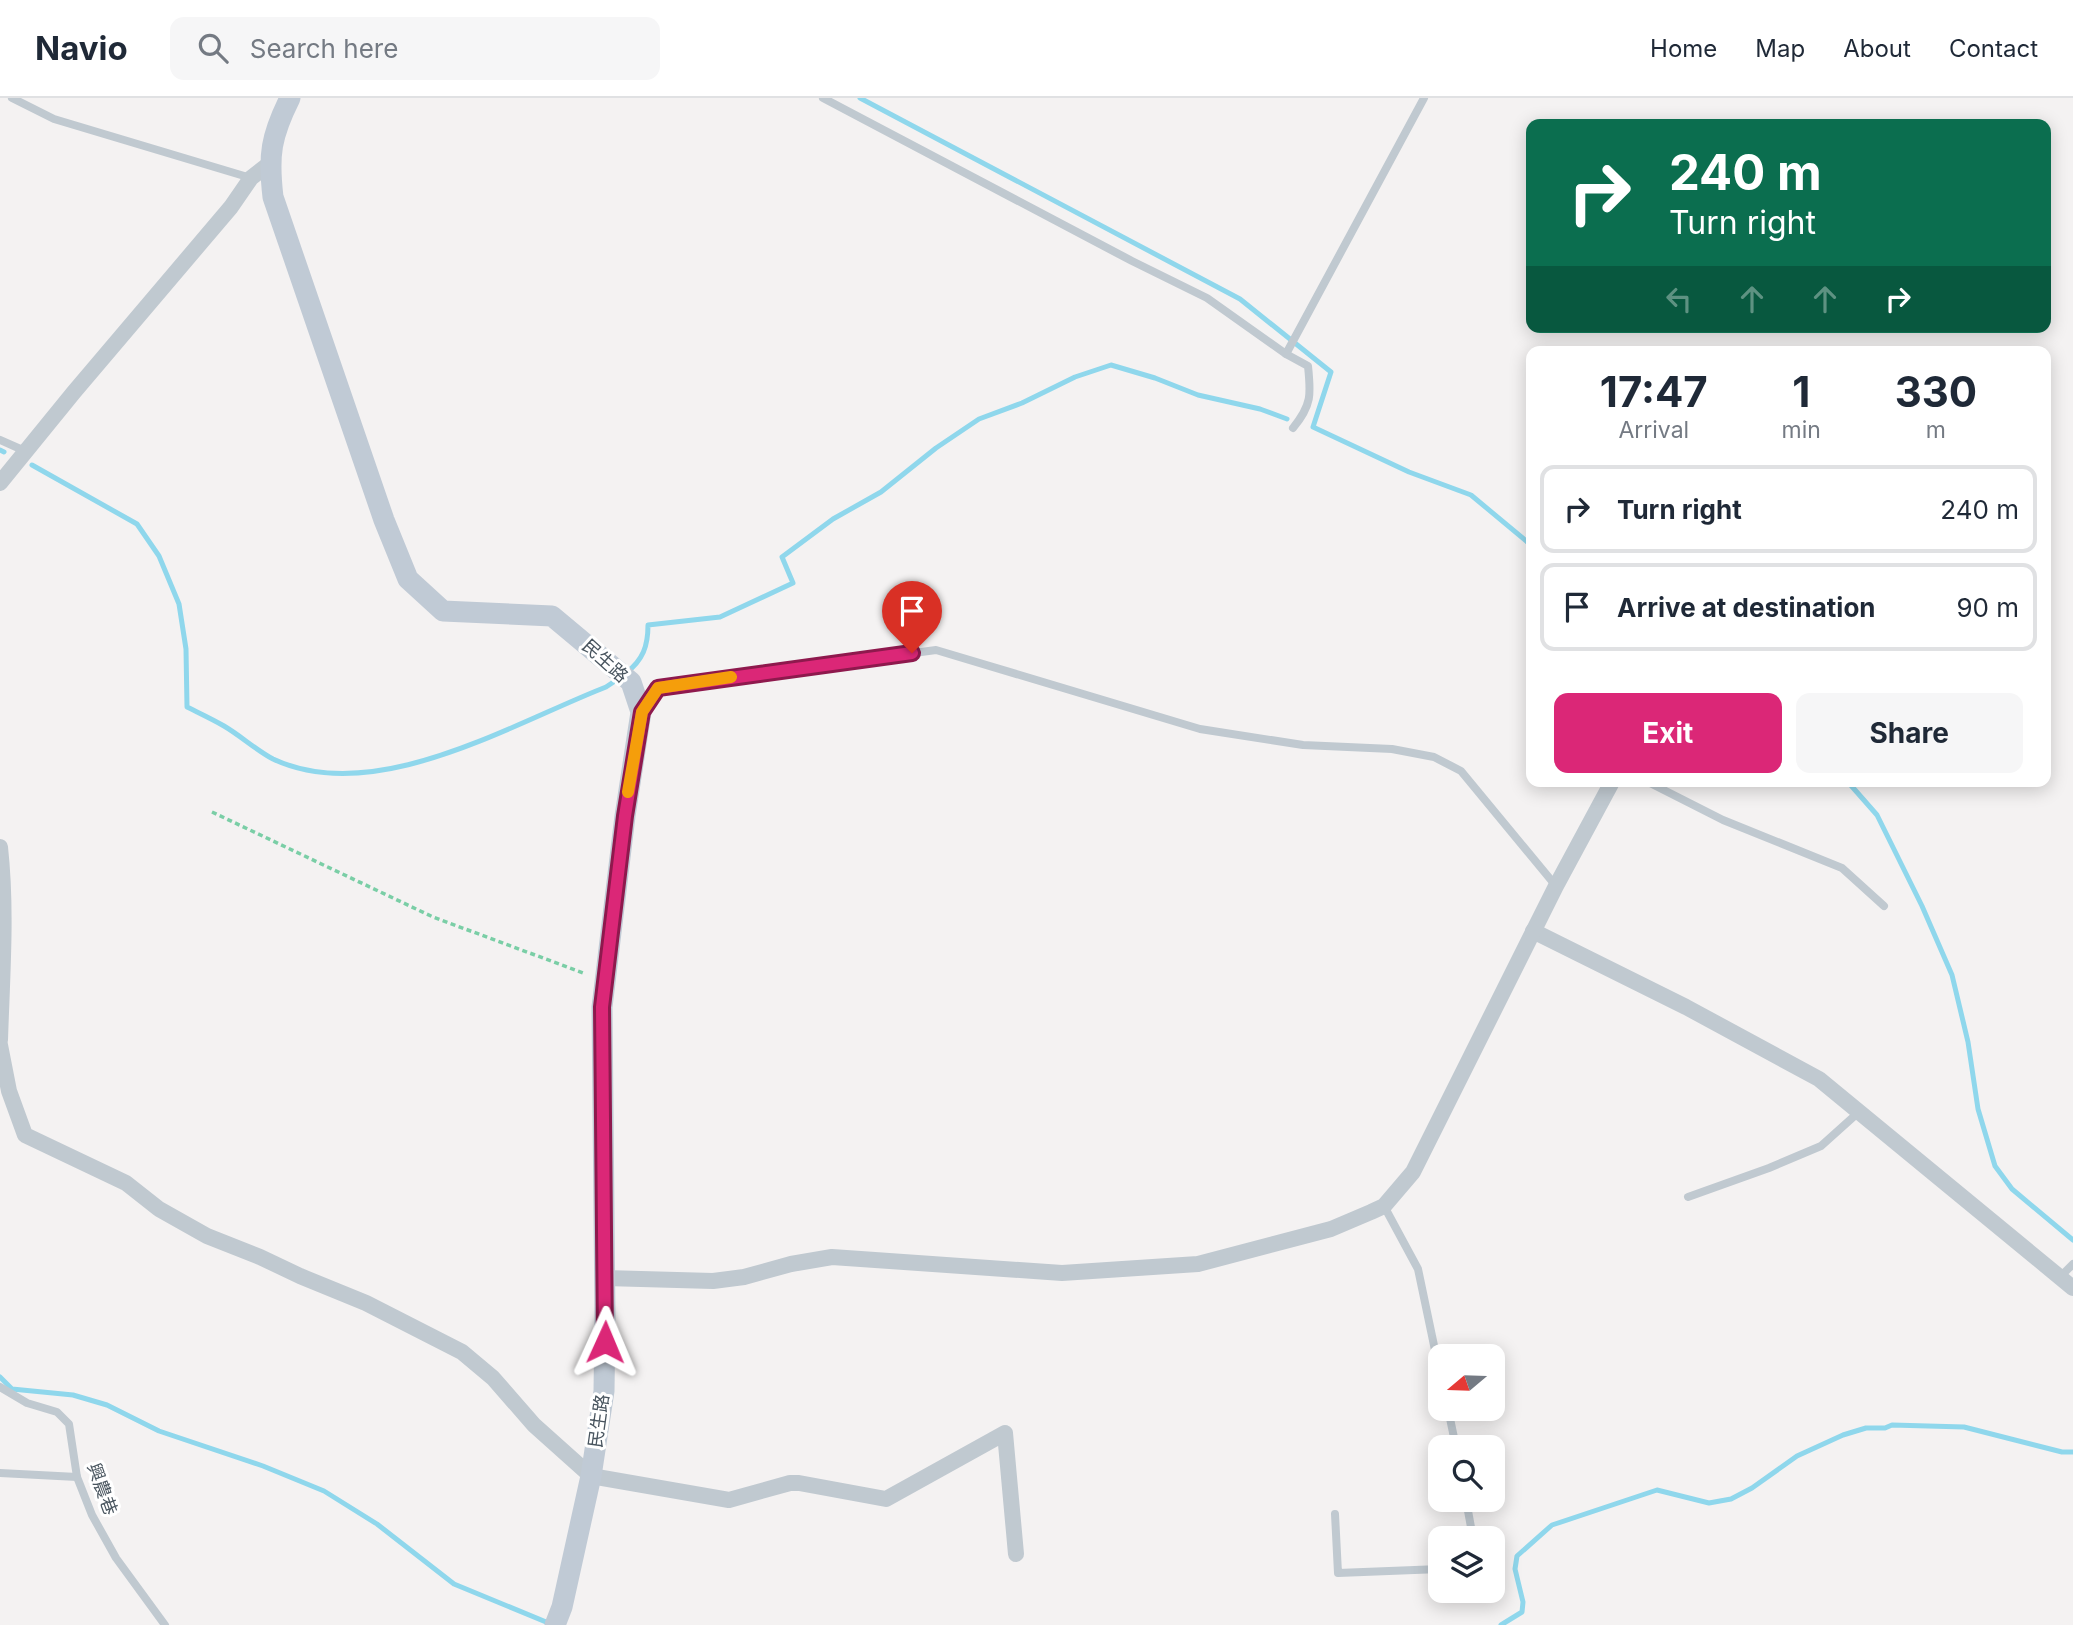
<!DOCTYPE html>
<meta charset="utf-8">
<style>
body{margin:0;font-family:Inter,"Noto Sans TC",sans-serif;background:#f6f6f7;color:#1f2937;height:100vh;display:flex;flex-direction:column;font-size:26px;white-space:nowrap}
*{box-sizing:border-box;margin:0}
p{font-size:23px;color:#747a83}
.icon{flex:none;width:38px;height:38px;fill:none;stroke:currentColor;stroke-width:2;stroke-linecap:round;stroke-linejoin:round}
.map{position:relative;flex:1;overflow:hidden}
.panel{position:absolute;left:1526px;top:248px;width:525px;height:441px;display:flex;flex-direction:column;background:#fff;border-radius:14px;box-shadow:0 4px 18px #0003}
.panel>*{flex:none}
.banner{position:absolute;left:1526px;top:21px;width:525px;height:214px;border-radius:14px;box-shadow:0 4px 18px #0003;background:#0b6e4f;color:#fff;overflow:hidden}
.needle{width:46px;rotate:251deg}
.tools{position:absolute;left:1428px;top:1246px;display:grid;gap:14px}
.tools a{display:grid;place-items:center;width:77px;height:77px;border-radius:14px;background:#fff;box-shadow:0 4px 18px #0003;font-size:35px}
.pin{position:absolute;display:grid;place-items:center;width:60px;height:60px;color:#fff;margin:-72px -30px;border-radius:50% 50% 50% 0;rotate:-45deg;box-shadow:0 0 7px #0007}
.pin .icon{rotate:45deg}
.me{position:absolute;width:77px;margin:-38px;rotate:1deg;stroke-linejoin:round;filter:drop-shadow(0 0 5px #0008)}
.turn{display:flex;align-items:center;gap:24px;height:147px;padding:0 28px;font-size:32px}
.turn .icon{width:91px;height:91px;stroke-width:2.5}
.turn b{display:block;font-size:49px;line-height:60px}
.lanes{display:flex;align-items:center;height:66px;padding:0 28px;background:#0003;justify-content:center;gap:35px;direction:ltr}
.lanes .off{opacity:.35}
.eta{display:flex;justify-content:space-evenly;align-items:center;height:119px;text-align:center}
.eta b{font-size:42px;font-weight:700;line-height:49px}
.cta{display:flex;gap:14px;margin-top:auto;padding:14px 28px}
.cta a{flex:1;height:80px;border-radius:14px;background:#db2777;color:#fff;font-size:28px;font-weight:700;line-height:80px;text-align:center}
.cta a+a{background:#f6f6f7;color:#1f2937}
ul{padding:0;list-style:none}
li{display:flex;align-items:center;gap:21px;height:88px;margin:0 14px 10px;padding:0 14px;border:4px solid #e0e1e3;border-radius:14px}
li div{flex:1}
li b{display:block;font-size:26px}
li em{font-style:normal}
header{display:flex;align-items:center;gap:42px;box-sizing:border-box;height:98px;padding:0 35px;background:#fff;border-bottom:2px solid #e0e1e3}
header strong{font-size:33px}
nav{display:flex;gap:38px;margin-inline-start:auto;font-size:24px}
.search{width:490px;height:63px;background:#f6f6f7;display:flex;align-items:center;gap:18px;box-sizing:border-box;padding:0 24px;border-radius:14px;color:#747a83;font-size:26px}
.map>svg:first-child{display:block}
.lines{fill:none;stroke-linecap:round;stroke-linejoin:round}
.stream{stroke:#8fd7ec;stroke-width:5}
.path{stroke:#7acea6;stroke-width:3.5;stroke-dasharray:5 3.5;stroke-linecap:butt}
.lane{stroke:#c0c9d0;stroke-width:8}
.street{stroke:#c0c9d0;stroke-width:16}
.secondary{stroke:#c0cad5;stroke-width:21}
.route-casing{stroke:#8e194d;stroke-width:18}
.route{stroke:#db2777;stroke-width:12}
.slow{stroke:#f59e0b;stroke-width:12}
.labels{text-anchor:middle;stroke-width:6;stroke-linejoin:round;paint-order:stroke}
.street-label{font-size:18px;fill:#49555f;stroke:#fff}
</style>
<header>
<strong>Navio</strong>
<div class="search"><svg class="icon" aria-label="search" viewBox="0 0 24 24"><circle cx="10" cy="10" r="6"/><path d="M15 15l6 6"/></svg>Search here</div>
<nav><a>Home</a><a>Map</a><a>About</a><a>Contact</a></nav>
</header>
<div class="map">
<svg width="2073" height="1527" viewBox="0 0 2073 1527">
<rect width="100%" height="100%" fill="#f4f2f2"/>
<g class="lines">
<!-- stream -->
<g class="stream">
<path d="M 860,0 L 1240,201 L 1331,274 L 1313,329 L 1409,374 L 1471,397 L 1531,447"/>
<path d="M 0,352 L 4,354"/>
<path d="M 32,367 L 137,426 L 159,458 L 179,506 L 186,551 L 187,609 C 199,615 212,621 224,628 C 241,638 256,652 273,661 C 375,709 511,626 606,589 L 618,581"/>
<path d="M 626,575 C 643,562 648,548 648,527 L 720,519 L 793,485 L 782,459 L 833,421 L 881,394 L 936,350 L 979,321 L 1022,305 L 1075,279 L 1111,267 L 1155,280 L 1198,297 L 1260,311 L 1287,321"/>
<path d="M 1848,684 L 1877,717 L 1922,808 L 1952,877 L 1968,944 L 1978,1011 L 1995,1068 L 2012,1091 L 2073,1142"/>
<path d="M 0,1279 L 12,1291 L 73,1297 L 107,1307 L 159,1333 L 263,1368 L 324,1393 L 377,1426 L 454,1486 L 551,1526"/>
<path d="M 1501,1527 L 1522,1514 L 1523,1504 L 1515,1471 L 1517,1458 L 1552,1427 L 1657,1392 L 1709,1405 L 1731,1401 L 1752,1390 L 1797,1358 L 1843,1337 L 1866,1330 L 1885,1330 L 1892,1327 L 1964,1329 L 2062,1354 L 2073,1354"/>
</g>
<!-- path -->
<path class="path" d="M 212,714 L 433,819 L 586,876"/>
<!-- lane -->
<g class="lane">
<path d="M 12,0 L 54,21 L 251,80"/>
<path d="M 823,0 L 1132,163 L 1207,200 L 1286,256 L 1308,268 C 1311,296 1312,307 1293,330"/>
<path d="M 1286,256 L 1424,0"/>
<path d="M 0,342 L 25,353"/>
<path d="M 643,611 L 658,590 L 936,552 L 1200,631 L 1303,647 L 1392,651 L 1434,659 L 1461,673 L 1556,788"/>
<path d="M 1648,684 L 1723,722 L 1842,770 L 1884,808"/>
<path d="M 1688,1099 L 1769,1070 L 1821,1048 L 1860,1013"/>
<path d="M 1384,1108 L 1418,1171 L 1440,1276"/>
<path d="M 2059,1180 L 2073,1166"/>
<path d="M 0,1289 L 27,1305 L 57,1314 L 69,1326 L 77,1379 L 92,1417 L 116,1460 L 165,1527"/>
<path d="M 1448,1311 L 1456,1349"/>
<path d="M 0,1375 L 77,1379"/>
<path d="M 1466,1402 L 1473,1440"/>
<path d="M 1335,1416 L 1338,1475 L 1440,1471"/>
</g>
<!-- street -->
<g class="street">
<path d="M 0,385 L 74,294 L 231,109 L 251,80 L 269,66"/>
<path d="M 0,749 C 7,813 2,878 0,942"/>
<path d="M 1533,833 L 1686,909 L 1819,981 L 2073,1190"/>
<path d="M 0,947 L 9,993 L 25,1037 L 126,1085 L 159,1111 L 207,1138 L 260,1159 L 300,1178 L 366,1205 L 462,1254 L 493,1280 L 534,1327 L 591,1378 L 729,1402 L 790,1385 L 799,1385 L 886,1401 L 1005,1335 L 1016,1456"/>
<path d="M 605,1180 L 713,1183 L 744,1179 L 791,1166 L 832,1159 L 1062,1175 L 1198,1166 L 1331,1131 L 1371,1114 L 1384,1108 L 1413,1074 L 1556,788 L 1612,684"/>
</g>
<!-- secondary -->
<path class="secondary" d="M 290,0 C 271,38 268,57 273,99 L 384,422 L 408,481 L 443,513 L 552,518 L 631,584 L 641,614 L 625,718 L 602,909 L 605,1220 L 604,1293 L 591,1378 L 562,1509 L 555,1527"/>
</g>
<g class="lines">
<!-- route casing -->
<g class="route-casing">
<path id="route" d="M 605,1244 L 602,909 L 625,718 L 642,614 L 658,590 L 912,555"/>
</g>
<!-- route -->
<use href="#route" class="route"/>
<!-- slow -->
<path class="slow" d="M 628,694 L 642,614 L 658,590 L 731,579"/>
</g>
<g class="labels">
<!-- street labels -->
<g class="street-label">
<text transform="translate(605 563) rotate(42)" y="6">民生路</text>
<text transform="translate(599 1323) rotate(-82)" y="6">民生路</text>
<text transform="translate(102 1391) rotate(70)" y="6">興農巷</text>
</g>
</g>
</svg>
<div class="tools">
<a><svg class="needle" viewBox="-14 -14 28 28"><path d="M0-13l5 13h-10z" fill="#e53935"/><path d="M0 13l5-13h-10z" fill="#747a83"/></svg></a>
<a><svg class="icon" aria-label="search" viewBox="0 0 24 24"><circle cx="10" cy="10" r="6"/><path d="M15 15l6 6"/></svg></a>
<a><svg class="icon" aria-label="layers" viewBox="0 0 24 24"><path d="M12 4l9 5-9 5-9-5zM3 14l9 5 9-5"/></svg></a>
</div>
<div class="pin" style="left:912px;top:555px;background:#d93025"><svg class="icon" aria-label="arrive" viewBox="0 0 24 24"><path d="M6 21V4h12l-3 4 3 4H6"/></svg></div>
<svg class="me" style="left:605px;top:1244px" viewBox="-20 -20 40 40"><path d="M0-17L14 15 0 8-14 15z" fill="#db2777" stroke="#fff" stroke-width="4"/></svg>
<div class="banner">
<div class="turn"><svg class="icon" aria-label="right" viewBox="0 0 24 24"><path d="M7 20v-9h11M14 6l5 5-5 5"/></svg><div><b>240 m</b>Turn right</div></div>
<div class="lanes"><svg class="icon off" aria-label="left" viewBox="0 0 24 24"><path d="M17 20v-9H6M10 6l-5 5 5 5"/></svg><svg class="icon off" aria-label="ahead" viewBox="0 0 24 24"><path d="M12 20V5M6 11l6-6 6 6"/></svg><svg class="icon off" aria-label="ahead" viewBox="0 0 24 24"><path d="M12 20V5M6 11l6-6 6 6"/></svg><svg class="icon" aria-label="right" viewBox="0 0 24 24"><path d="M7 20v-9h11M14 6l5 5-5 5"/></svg></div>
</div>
<section class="panel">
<div class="eta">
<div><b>17:47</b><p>Arrival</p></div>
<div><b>1</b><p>min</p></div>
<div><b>330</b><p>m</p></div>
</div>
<ul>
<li><svg class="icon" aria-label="right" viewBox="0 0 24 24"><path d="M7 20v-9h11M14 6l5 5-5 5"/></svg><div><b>Turn right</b></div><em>240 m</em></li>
<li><svg class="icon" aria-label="arrive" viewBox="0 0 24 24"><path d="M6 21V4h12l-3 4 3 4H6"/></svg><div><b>Arrive at destination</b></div><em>90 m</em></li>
</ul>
<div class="cta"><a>Exit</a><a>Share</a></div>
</section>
</div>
